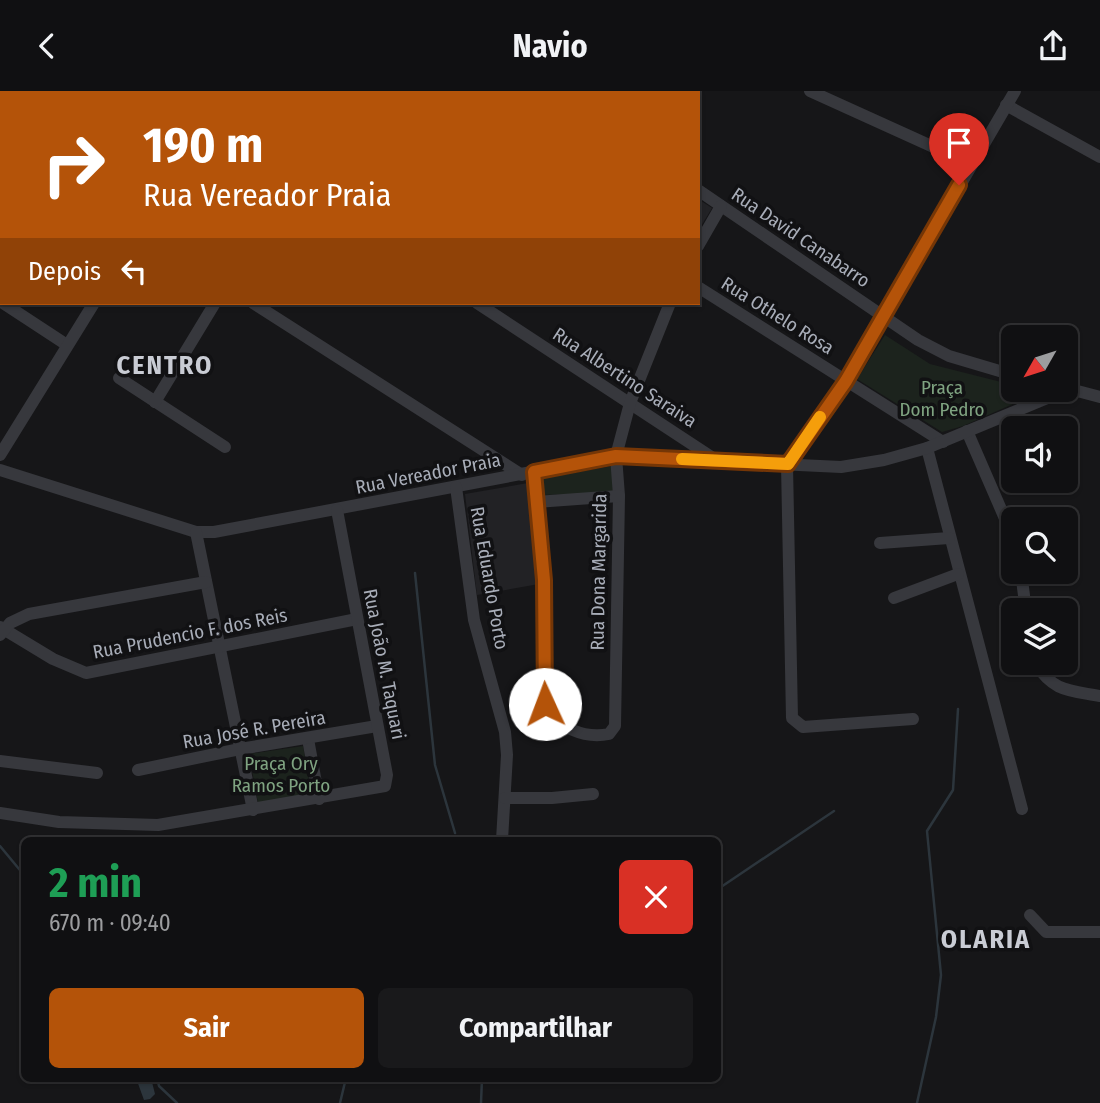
<!DOCTYPE html>
<html lang="pt">
<meta charset="utf-8">
<style>
body{margin:0;font-family:"Fira Sans Condensed",sans-serif;background:#19191b;color:#f1f3f6;height:100vh;display:flex;flex-direction:column;font-size:26px;white-space:nowrap}
*{box-sizing:border-box;margin:0}
p{font-size:23px;color:#9c9d9f}
.icon{flex:none;width:38px;height:38px;fill:none;stroke:currentColor;stroke-width:2;stroke-linecap:round;stroke-linejoin:round}
.map{position:relative;flex:1;overflow:hidden}
.panel{position:absolute;left:21px;top:746px;width:700px;height:245px;display:flex;flex-direction:column;background:#101012;border-radius:10px;box-shadow:0 2px 5px #0004,0 0 0 2px #303032}
.panel>*{flex:none}
.banner{position:absolute;left:0px;top:0px;width:700px;height:214px;box-shadow:0 2px 5px #0004,0 0 0 2px #303032;background:#b45309;color:#fff;overflow:hidden}
.needle{width:46px;rotate:231deg}
.buttons{position:absolute;left:1001px;top:234px;display:grid;gap:14px}
.buttons a{display:grid;place-items:center;width:77px;height:77px;border-radius:10px;background:#101012;box-shadow:0 2px 5px #0004,0 0 0 2px #303032;font-size:35px}
.pin{position:absolute;display:grid;place-items:center;width:60px;height:60px;color:#fff;margin:-72px -30px;border-radius:50% 50% 50% 0;rotate:-45deg;box-shadow:0 0 7px #0007}
.pin .icon{rotate:45deg}
.me{position:absolute;width:77px;margin:-38px;rotate:358deg;stroke-linejoin:round;filter:drop-shadow(0 0 5px #0008)}
.turn{display:flex;align-items:center;gap:24px;height:147px;padding:0 28px;font-size:32px}
.turn .icon{width:91px;height:91px;stroke-width:2.5}
.turn b{display:block;font-size:49px;line-height:60px}
.then{display:flex;align-items:center;height:66px;padding:0 28px;background:#0003;gap:14px;font-size:26px}
.round{display:grid;place-items:center;flex:none;width:74px;height:74px;border-radius:10px;background:#19191b}
.summary{display:flex;align-items:center;justify-content:space-between;height:119px;padding:0 28px}
h1{font-size:42px;font-weight:700;line-height:52px;color:#1e9e55}
.primary-button{display:flex;gap:14px;margin-top:auto;padding:14px 28px}
.primary-button a{flex:1;height:80px;border-radius:10px;background:#b45309;color:#fff;font-size:28px;font-weight:700;line-height:80px;text-align:center}
.primary-button a+a{background:#19191b;color:#f1f3f6}
header{display:flex;justify-content:space-between;align-items:center;height:91px;padding:0 28px;background:#101012;font-size:32px;font-weight:700}
.map>svg:first-child{display:block}
.built{fill:#222225}
.green{fill:#1c231d}
.water{fill:#2c353c}
.lines{fill:none;stroke-linecap:round;stroke-linejoin:round}
.stream{stroke:#2c353c;stroke-width:2.5}
.minor{stroke:#37383d;stroke-width:12}
.route-casing{stroke:#753606;stroke-width:18}
.route{stroke:#b45309;stroke-width:12}
.slow{stroke:#f59e0b;stroke-width:12}
.labels{text-anchor:middle;stroke-width:7;stroke-linejoin:round;paint-order:stroke}
.street-label{font-size:19px;fill:#a8adb8;stroke:#111113}
.park-label{font-size:19px;fill:#7fa381;stroke:#111113}
.district-label{font-size:26px;font-weight:bold;letter-spacing:2px;fill:#c9ccd4;stroke:#111113}
</style>
<header><svg class="icon" aria-label="back" viewBox="0 0 24 24"><path d="M15 5l-7 7 7 7"/></svg>Navio<svg class="icon" aria-label="share" viewBox="0 0 24 24"><path d="M12 15V3M7 8l5-5 5 5M5 13v7h14v-7"/></svg></header>
<div class="map">
<svg width="1100" height="1012" viewBox="0 0 1100 1012">
<rect width="100%" height="100%" fill="#161618"/>
<!-- built -->
<g class="built">
<path d="M 698,108 L 712,117 L 698,140 Z"/>
<path d="M 528,392 L 539,493 L 477,504 L 465,403 Z"/>
</g>
<!-- green -->
<g class="green">
<path d="M 885,244 L 930,273 L 1013,294 L 1013,299 L 1027,299 L 1029,306 L 963,335 L 942,341 L 857,288 Z"/>
<path d="M 612,375 L 613,402 L 541,404 L 540,388 Z"/>
<path d="M 303,655 L 312,704 L 258,712 L 249,663 Z"/>
</g>
<!-- water -->
<path class="water" d="M 136,987 L 151,987 L 155,1003 L 150,1008 L 144,1009 Z"/>
<g class="lines">
<!-- stream -->
<g class="stream">
<path d="M 415,482 L 435,674 L 455,742"/>
<path d="M 0,755 L 24,784"/>
<path d="M 718,798 L 834,720"/>
<path d="M 157,987 L 159,995 L 177,1012"/>
<path d="M 340,1012 L 346,987"/>
<path d="M 481,1012 L 482,987"/>
<path d="M 917,1012 L 936,926 L 941,884 L 927,740 L 953,699 L 958,618"/>
</g>
<!-- minor -->
<g class="minor">
<path d="M 155,0 L 158,2"/>
<path d="M 387,0 L 390,2"/>
<path d="M 536,0 L 538,2"/>
<path d="M 810,0 L 971,73"/>
<path d="M 43,2 L 44,0"/>
<path d="M 138,2 L 139,0"/>
<path d="M 228,2 L 230,0"/>
<path d="M 347,2 L 348,0"/>
<path d="M 556,2 L 557,0"/>
<path d="M 1006,14 L 1100,66"/>
<path d="M 0,51 L 2,52"/>
<path d="M 0,65 L 2,63"/>
<path d="M 698,99 L 918,249 L 949,265 L 1013,284"/>
<path d="M 698,155 L 721,115"/>
<path d="M 698,196 L 943,351"/>
<path d="M 3,212 L 67,254"/>
<path d="M 253,212 L 522,384"/>
<path d="M 477,212 L 716,369"/>
<path d="M 119,287 L 225,356"/>
<path d="M 1066,297 L 1100,306"/>
<path d="M 155,311 L 215,212"/>
<path d="M 967,340 L 1013,446"/>
<path d="M 927,357 L 1022,718"/>
<path d="M 0,364 L 94,212"/>
<path d="M 787,374 L 846,290 L 1015,0"/>
<path d="M 787,374 L 792,627 L 803,636 L 913,628"/>
<path d="M 0,379 L 196,441 L 214,441 L 616,365 L 841,376 L 884,369 L 927,357 L 1069,298"/>
<path d="M 534,381 C 539,416 542,454 544,489 C 546,517 538,592 546,613 C 555,637 586,648 609,643 L 615,635 L 619,405 L 616,365 L 630,312 L 670,212"/>
<path d="M 456,396 L 474,529 L 505,641 L 507,664 L 502,749"/>
<path d="M 536,411 L 619,405"/>
<path d="M 196,441 L 253,719"/>
<path d="M 880,452 L 949,447"/>
<path d="M 1021,481 L 1026,520"/>
<path d="M 894,507 L 958,483"/>
<path d="M 0,536 L 53,568 L 86,582 L 357,528"/>
<path d="M 0,544 L 10,532 L 29,523 L 206,491"/>
<path d="M 1035,572 C 1054,601 1068,599 1100,605"/>
<path d="M 308,648 L 319,708"/>
<path d="M 0,670 L 97,682"/>
<path d="M 138,679 L 240,658 L 377,635"/>
<path d="M 505,707 L 552,707 L 593,703"/>
<path d="M 0,722 L 59,731 L 158,734 L 385,695 L 387,684 L 337,419"/>
<path d="M 1030,824 L 1046,841 L 1100,841"/>
</g>
</g>
<g class="lines">
<!-- route casing -->
<g class="route-casing">
<path id="route" d="M 545,613 L 544,489 L 534,381 L 616,365 L 788,373 L 846,290 L 959,94"/>
</g>
<!-- route -->
<use href="#route" class="route"/>
<!-- slow -->
<path class="slow" d="M 682,368 L 788,373 L 820,326"/>
</g>
<g class="labels">
<!-- street labels -->
<g class="street-label">
<text transform="translate(801 146) rotate(34)" y="7">Rua David Canabarro</text>
<text transform="translate(778 224) rotate(32)" y="7">Rua Othelo Rosa</text>
<text transform="translate(625 286) rotate(33)" y="7">Rua Albertino Saraiva</text>
<text transform="translate(428 382) rotate(-11)" y="7">Rua Vereador Praia</text>
<text transform="translate(598 481) rotate(-89)" y="7">Rua Dona Margarida</text>
<text transform="translate(490 487) rotate(80)" y="7">Rua Eduardo Porto</text>
<text transform="translate(190 542) rotate(-11)" y="7">Rua Prudencio F. dos Reis</text>
<text transform="translate(385 573) rotate(79)" y="7">Rua João M. Taquari</text>
<text transform="translate(254 638) rotate(-10)" y="7">Rua José R. Pereira</text>
</g>
<!-- park labels -->
<g class="park-label">
<text x="942" y="303">Praça<tspan x="942" dy="22">Dom Pedro</tspan></text>
<text x="281" y="679">Praça Ory<tspan x="281" dy="22">Ramos Porto</tspan></text>
</g>
<!-- district labels -->
<g class="district-label">
<text x="165" y="283">CENTRO</text>
<text x="986" y="857">OLARIA</text>
</g>
</g>
</svg>
<div class="buttons">
<a><svg class="needle" viewBox="-14 -14 28 28"><path d="M0-13l5 13h-10z" fill="#e53935"/><path d="M0 13l5-13h-10z" fill="#9c9d9f"/></svg></a>
<a><svg class="icon" aria-label="sound" viewBox="0 0 24 24"><path d="M4 9h4l5-4v14l-5-4H4zM17 9q2 3 0 6"/></svg></a>
<a><svg class="icon" aria-label="search" viewBox="0 0 24 24"><circle cx="10" cy="10" r="6"/><path d="M15 15l6 6"/></svg></a>
<a><svg class="icon" aria-label="layers" viewBox="0 0 24 24"><path d="M12 4l9 5-9 5-9-5zM3 14l9 5 9-5"/></svg></a>
</div>
<div class="pin" style="left:959px;top:94px;background:#d93025"><svg class="icon" aria-label="arrive" viewBox="0 0 24 24"><path d="M6 21V4h12l-3 4 3 4H6"/></svg></div>
<svg class="me" style="left:545px;top:613px" viewBox="-20 -20 40 40"><circle r="19" fill="#fff"/><path d="M0-13L10 11 0 6-10 11z" fill="#b45309"/></svg>
<div class="banner">
<div class="turn"><svg class="icon" aria-label="right" viewBox="0 0 24 24"><path d="M7 20v-9h11M14 6l5 5-5 5"/></svg><div><b>190 m</b>Rua Vereador Praia</div></div>
<div class="then">Depois<svg class="icon" aria-label="left" viewBox="0 0 24 24"><path d="M17 20v-9H6M10 6l-5 5 5 5"/></svg></div>
</div>
<section class="panel">
<div class="summary"><div><h1>2 min</h1><p>670 m · 09:40</p></div><a class="round" style="background:#d93025;color:#fff"><svg class="icon" aria-label="close" viewBox="0 0 24 24"><path d="M6 6l12 12M18 6L6 18"/></svg></a></div>
<div class="primary-button"><a>Sair</a><a>Compartilhar</a></div>
</section>
</div>
